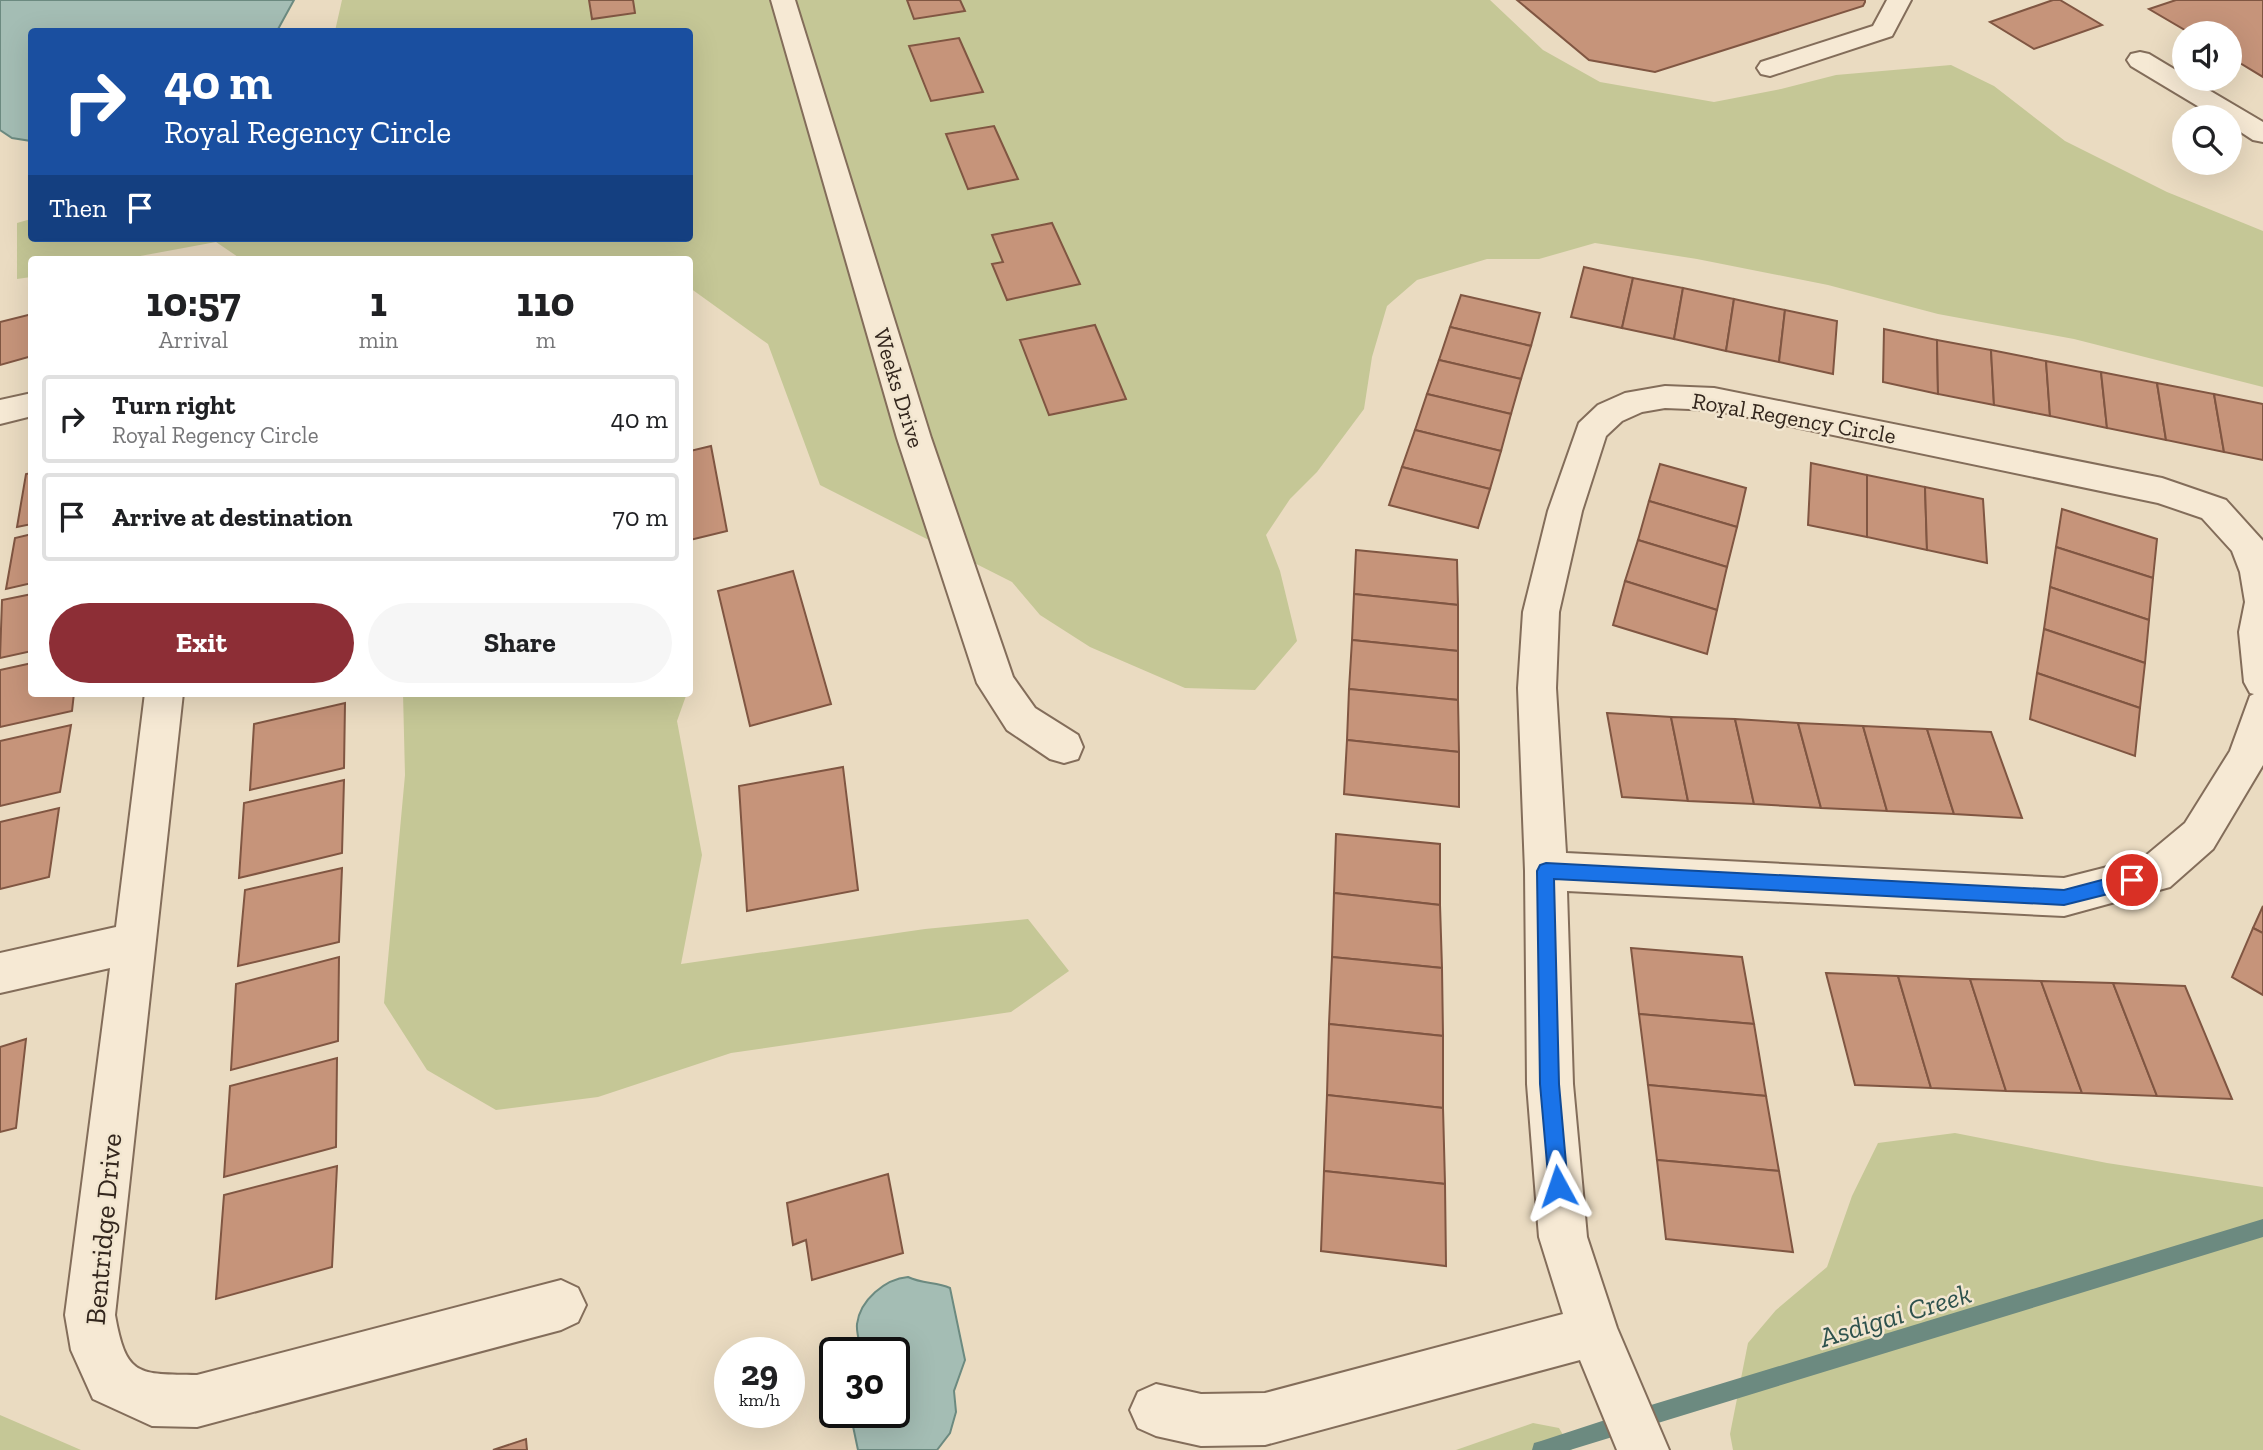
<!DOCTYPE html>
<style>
body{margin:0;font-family:"Zilla Slab",serif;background:#f6f6f6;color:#202124;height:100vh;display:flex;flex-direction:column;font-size:26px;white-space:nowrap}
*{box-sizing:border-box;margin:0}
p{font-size:23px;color:#757577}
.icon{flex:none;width:38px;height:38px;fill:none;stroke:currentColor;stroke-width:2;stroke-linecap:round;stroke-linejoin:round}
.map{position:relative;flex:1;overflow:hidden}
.sheet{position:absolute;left:28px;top:256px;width:665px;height:441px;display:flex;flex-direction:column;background:#fff;border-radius:7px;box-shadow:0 7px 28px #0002}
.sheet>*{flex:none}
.banner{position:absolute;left:28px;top:28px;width:665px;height:214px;border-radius:7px;box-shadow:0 7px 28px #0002;background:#1a4fa0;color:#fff;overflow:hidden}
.fabs{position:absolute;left:2172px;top:21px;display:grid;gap:14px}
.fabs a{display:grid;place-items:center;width:70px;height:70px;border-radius:50%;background:#fff;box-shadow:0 7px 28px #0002;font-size:35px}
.speed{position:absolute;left:714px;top:1337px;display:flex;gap:14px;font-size:35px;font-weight:700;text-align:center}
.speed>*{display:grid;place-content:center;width:91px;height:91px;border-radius:50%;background:#fff;box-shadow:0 7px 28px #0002;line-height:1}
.speed small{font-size:18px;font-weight:400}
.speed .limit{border:4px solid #111;border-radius:10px;background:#fff;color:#111}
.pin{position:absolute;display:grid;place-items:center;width:60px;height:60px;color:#fff;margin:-30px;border:4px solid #fff;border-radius:50%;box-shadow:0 2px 7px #0007}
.me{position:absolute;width:77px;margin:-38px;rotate:355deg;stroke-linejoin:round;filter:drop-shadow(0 0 5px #0008)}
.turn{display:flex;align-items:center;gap:24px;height:147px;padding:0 21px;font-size:32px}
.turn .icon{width:91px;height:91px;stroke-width:2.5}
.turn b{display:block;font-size:49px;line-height:60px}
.then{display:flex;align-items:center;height:66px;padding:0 21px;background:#0003;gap:14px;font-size:26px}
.eta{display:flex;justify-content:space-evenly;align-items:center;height:119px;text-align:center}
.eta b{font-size:42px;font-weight:700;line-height:49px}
.action{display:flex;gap:14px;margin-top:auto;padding:14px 21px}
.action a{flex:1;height:80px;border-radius:42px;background:#8d2e36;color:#fff;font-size:28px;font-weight:700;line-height:80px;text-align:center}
.action a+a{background:#f6f6f6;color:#202124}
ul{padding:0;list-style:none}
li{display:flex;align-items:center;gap:21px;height:88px;margin:0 14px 10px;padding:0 7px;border:4px solid #e0e0e0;border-radius:7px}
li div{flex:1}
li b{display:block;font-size:26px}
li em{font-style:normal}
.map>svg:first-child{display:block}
.green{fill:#c5c796}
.water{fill:#a4bdb4;stroke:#6c8a80;stroke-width:2}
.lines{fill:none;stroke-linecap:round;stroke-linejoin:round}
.stream{fill:#6c8a80;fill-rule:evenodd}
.building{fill:#c6947a;stroke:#805642;stroke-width:2}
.minor-casing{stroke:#836d5a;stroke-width:4}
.minor{fill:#f6e9d4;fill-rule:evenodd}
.route{fill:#1a73e8;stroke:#114b97;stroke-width:2}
.labels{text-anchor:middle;stroke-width:5;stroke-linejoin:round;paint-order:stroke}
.street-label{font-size:23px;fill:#33261d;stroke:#f2e6d0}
.near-street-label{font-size:28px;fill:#33261d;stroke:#f2e6d0}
.near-water-label{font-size:28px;font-style:italic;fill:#2e524d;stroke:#f2e6d0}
</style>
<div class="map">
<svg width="2263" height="1450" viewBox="0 0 2263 1450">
<rect width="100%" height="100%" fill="#eadbc1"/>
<!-- green -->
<g class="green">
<path d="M 342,0 L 1490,0 L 1543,50 L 1600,82 L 1714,102 L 1781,89 L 1836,75 L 1951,65 L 1994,86 L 2065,141 L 2167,192 L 2263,231 L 2263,387 L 2074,339 L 1938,314 L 1828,285 L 1697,259 L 1595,243 L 1539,259 L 1487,259 L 1417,280 L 1387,306 L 1372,357 L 1364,409 L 1317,472 L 1290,499 L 1266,535 L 1280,571 L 1297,641 L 1255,690 L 1185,688 L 1090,647 L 1040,615 L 1012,582 L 820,485 L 768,344 L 690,288 L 690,259 L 241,259 L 216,242 L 124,259 L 32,259 L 31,277 L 17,279 L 17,223 L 31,219 L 32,238 L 690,238 L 690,32 L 335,31 Z"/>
<path d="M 403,693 L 687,693 L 677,721 L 702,855 L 681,964 L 925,929 L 1028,919 L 1069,971 L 1011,1012 L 731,1053 L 598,1097 L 496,1110 L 427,1070 L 384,1003 L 405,775 Z"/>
<path d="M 1955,1133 L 2107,1163 L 2263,1187 L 2263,1450 L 1733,1450 L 1730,1434 L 1748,1343 L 1776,1310 L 1827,1267 L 1852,1196 L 1878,1143 Z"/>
<path d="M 0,1415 L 81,1450 L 0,1450 Z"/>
<path d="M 1533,1423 L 1559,1428 L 1572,1450 L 1456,1450 Z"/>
</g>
<!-- water -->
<g class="water">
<path d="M 0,0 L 294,0 L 277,31 L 32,32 L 31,141 L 12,138 L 0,130 Z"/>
<path d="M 908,1277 C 923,1284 936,1282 950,1288 L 965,1360 L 954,1391 L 956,1412 L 950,1433 L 937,1450 L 858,1450 L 850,1412 L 894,1412 L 894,1353 L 862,1353 C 860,1344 856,1333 857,1324 C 860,1300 885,1279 908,1277 Z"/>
</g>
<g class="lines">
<!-- stream -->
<path class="stream" d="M 2263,1219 L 2263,1237 L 1570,1450 L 1532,1450 L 1534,1443 L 1541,1441 L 1651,1405 Z"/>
</g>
<!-- building -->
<g class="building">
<path d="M 589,0 L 633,0 L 635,13 L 592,19 Z"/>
<path d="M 907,0 L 960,0 L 965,11 L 914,19 Z"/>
<path d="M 1517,0 L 1865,0 L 1865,2 L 1863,6 L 1655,72 L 1589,60 Z"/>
<path d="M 2053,0 L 2060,0 L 2102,25 L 2034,49 L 1990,22 Z"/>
<path d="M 2176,0 L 2263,0 L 2263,77 L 2230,57 L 2230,33 L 2190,33 L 2149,9 Z"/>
<path d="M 959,38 L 983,92 L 931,101 L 909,46 Z"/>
<path d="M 994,126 L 1018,179 L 968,189 L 946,134 Z"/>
<path d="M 1052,223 L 1080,284 L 1007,300 L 992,264 L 1003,262 L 992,235 Z"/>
<path d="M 1584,267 L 1633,278 L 1622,328 L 1571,317 Z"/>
<path d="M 1633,278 L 1683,288 L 1674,339 L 1622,328 Z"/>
<path d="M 1683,288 L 1734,299 L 1726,351 L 1674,339 Z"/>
<path d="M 1461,295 L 1540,313 L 1531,346 L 1450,327 Z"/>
<path d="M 1734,299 L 1785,310 L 1779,362 L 1726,351 Z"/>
<path d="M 1785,310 L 1837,321 L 1833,374 L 1779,362 Z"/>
<path d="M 32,314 L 32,356 L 0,365 L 0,322 Z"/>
<path d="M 1095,325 L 1126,399 L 1049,415 L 1020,340 Z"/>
<path d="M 1450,327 L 1531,346 L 1521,379 L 1439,360 Z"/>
<path d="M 1884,329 L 1937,340 L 1938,394 L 1883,382 Z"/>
<path d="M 1937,340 L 1991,350 L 1994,405 L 1938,394 Z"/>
<path d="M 1991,350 L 2046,361 L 2050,416 L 1994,405 Z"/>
<path d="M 1439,360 L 1521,379 L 1511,414 L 1427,394 Z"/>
<path d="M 2046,361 L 2101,372 L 2107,428 L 2050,416 Z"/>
<path d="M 2101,372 L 2157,383 L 2166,440 L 2107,428 Z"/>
<path d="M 2157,383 L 2214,394 L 2224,452 L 2166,440 Z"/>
<path d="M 1427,394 L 1511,414 L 1501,451 L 1415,430 Z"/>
<path d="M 2214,394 L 2263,404 L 2263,460 L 2224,452 Z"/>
<path d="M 1415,430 L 1501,451 L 1490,489 L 1402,467 Z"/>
<path d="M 711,446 L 727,531 L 690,540 L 690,451 Z"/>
<path d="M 1811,463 L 1867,475 L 1867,537 L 1808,525 Z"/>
<path d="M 1660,464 L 1746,488 L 1737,527 L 1649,501 Z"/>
<path d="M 1402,467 L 1490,489 L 1478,528 L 1389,505 Z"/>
<path d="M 32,473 L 32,524 L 17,527 L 26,474 Z"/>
<path d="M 1867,475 L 1925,487 L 1927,550 L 1867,537 Z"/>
<path d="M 1925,487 L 1983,499 L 1987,563 L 1927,550 Z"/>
<path d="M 1649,501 L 1737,527 L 1727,567 L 1638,540 Z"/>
<path d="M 2062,509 L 2157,539 L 2153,578 L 2056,547 Z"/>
<path d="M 32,534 L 32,583 L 6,589 L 15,538 Z"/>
<path d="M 1638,540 L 1727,567 L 1717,610 L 1625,581 Z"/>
<path d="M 2056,547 L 2153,578 L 2149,620 L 2050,587 Z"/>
<path d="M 1356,550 L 1457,560 L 1458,605 L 1354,594 Z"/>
<path d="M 793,571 L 831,704 L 750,726 L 718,591 Z"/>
<path d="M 1625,581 L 1717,610 L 1707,654 L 1613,625 Z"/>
<path d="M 2050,587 L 2149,620 L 2145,663 L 2044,629 Z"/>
<path d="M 32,594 L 32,651 L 0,658 L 2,600 Z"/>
<path d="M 1354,594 L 1458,605 L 1458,651 L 1352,640 Z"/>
<path d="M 2044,629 L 2145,663 L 2140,708 L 2037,673 Z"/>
<path d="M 1352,640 L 1458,651 L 1458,700 L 1349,689 Z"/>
<path d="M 32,663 L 32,693 L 74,693 L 72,711 L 0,727 L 0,670 Z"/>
<path d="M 2037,673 L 2140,708 L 2135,756 L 2030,719 Z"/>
<path d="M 1349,689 L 1458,700 L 1459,752 L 1347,740 Z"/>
<path d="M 345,703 L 344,768 L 250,790 L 254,724 Z"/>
<path d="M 1607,713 L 1671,717 L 1688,801 L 1622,797 Z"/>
<path d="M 1671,717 L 1735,719 L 1754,804 L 1688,801 Z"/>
<path d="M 1735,719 L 1798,723 L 1821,808 L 1754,804 Z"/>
<path d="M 1798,723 L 1863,726 L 1887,811 L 1821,808 Z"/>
<path d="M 71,725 L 60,792 L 0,806 L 0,741 Z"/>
<path d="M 1863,726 L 1927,729 L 1954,814 L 1887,811 Z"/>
<path d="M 1927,729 L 1991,732 L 2022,818 L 1954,814 Z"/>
<path d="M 1347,740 L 1459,752 L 1459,807 L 1344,794 Z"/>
<path d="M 843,767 L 858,890 L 747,911 L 739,786 Z"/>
<path d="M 344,780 L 342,853 L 239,878 L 244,803 Z"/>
<path d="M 59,808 L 49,877 L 0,889 L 0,822 Z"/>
<path d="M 1336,834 L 1440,844 L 1440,905 L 1334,893 Z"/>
<path d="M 342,868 L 339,942 L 238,966 L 245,890 Z"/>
<path d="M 1334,893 L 1440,905 L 1442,968 L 1332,957 Z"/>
<path d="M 2263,906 L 2263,933 L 2253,928 Z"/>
<path d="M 2253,928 L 2263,933 L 2263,995 L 2232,977 Z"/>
<path d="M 1631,948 L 1742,957 L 1754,1024 L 1639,1014 Z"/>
<path d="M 339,957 L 338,1041 L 231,1070 L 236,984 Z"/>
<path d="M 1332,957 L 1442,968 L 1443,1036 L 1329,1024 Z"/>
<path d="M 1826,973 L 1898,976 L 1931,1088 L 1855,1085 Z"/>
<path d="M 1898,976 L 1970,979 L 2006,1091 L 1931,1088 Z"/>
<path d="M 1970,979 L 2041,981 L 2082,1093 L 2006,1091 Z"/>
<path d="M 2041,981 L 2113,983 L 2157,1096 L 2082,1093 Z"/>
<path d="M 2113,983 L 2185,986 L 2232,1099 L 2157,1096 Z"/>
<path d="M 1639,1014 L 1754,1024 L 1766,1096 L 1648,1085 Z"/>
<path d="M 1329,1024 L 1443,1036 L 1443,1108 L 1327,1095 Z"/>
<path d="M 26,1039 L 16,1128 L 0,1132 L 0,1047 Z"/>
<path d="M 337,1058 L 336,1147 L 224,1177 L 230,1086 Z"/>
<path d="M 1648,1085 L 1766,1096 L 1779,1171 L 1657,1160 Z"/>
<path d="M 1327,1095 L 1443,1108 L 1445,1184 L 1324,1171 Z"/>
<path d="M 1657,1160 L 1779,1171 L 1793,1252 L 1666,1239 Z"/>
<path d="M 337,1166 L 332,1267 L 216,1299 L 224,1195 Z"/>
<path d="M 1324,1171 L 1445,1184 L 1446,1266 L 1321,1251 Z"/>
<path d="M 888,1174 L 903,1253 L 812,1280 L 806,1240 L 793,1245 L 787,1203 Z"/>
<path d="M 526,1439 L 527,1450 L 493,1450 Z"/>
</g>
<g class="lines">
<!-- minor casing -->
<g class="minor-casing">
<g id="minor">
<path d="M 771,0 L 795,0 L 931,438 L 1013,677 L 1035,708 L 1078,735 L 1083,747 L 1078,759 L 1064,763 L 1050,759 L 1007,730 L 977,683 L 897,438 Z"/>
<path d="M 1887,0 L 1911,0 L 1892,36 L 1770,76 L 1761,74 L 1757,68 L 1761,62 L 1873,26 Z"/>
<path d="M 2140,52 L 2149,54 L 2184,75 L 2184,79 L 2190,79 L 2263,122 L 2263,142 L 2253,140 L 2230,125 L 2230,117 L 2216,117 L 2131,66 L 2127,60 L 2131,54 Z"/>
<path d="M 1665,386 L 1714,388 L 2162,478 L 2226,500 L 2263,541 L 2263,765 L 2213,849 L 2170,887 L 2064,916 L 1567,891 L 1573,1084 L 1587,1237 L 1617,1328 L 1669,1450 L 1617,1450 L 1580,1360 L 1265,1445 L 1201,1446 L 1156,1436 L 1138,1428 L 1130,1410 L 1138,1392 L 1156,1384 L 1201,1394 L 1265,1393 L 1563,1314 L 1539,1237 L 1527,1084 L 1525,871 L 1518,688 L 1523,612 L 1548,511 L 1579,423 L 1598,405 L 1625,393 ZM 1665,408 L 1714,410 L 2158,503 L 2202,518 L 2232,551 L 2240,572 L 2245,602 L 2239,632 L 2244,682 L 2250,693 L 2254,694 L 2250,696 L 2230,751 L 2185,823 L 2143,858 L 2064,878 L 1566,853 L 1556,688 L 1559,612 L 1582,511 L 1606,436 L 1622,421 L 1642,412 Z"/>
<path d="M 32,393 L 32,416 L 0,424 L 0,400 Z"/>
<path d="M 145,693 L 183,693 L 115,1315 C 126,1377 138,1374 197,1375 L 561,1280 L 578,1288 L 586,1305 L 578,1322 L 561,1330 L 197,1427 L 152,1426 L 93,1399 L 71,1350 L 65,1315 L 110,968 L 0,993 L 0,953 L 116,927 Z"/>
</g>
</g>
<!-- minor -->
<use href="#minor" class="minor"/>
</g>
<!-- route -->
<path class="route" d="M 1546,863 L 2064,890 L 2132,872 L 2138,874 L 2141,880 L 2138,885 L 2132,888 L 2064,905 L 1554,879 L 1559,1084 L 1568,1186 L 1565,1193 L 1558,1196 L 1551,1193 L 1549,1186 L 1540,1084 L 1537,871 L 1540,865 Z"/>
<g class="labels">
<!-- street labels -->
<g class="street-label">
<text transform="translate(899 388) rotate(73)" y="8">Weeks Drive</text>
<text transform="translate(1794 418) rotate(10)" y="8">Royal Regency Circle</text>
</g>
<!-- near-street labels -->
<g class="near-street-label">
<text transform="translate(103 1229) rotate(-85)" y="10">Bentridge Drive</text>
</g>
<!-- near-water labels -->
<g class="near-water-label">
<text transform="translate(1895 1315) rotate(-17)" y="10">Asdigai Creek</text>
</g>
</g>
</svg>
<div class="fabs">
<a><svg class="icon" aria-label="sound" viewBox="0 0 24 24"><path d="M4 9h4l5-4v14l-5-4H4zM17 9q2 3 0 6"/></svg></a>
<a><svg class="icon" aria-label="search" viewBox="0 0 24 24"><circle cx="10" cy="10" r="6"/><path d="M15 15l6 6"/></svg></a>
</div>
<div class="speed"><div>29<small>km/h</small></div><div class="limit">30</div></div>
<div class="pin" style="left:2132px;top:880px;background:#d93025"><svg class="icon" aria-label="arrive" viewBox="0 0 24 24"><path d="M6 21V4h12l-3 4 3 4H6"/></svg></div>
<svg class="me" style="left:1558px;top:1186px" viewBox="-20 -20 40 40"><path d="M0-17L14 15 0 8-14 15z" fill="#1a73e8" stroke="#fff" stroke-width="4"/></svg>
<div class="banner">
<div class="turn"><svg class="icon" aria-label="right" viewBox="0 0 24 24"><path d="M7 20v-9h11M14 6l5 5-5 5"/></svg><div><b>40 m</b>Royal Regency Circle</div></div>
<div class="then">Then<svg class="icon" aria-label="arrive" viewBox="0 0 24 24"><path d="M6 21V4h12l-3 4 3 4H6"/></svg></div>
</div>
<section class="sheet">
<div class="eta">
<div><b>10:57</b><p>Arrival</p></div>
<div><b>1</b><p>min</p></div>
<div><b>110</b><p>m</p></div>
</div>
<ul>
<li><svg class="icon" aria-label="right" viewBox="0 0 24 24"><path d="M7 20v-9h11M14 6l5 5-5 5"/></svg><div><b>Turn right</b><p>Royal Regency Circle</p></div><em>40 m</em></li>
<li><svg class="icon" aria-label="arrive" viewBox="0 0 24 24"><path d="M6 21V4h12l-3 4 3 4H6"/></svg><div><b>Arrive at destination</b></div><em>70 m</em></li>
</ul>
<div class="action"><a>Exit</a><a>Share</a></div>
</section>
</div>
